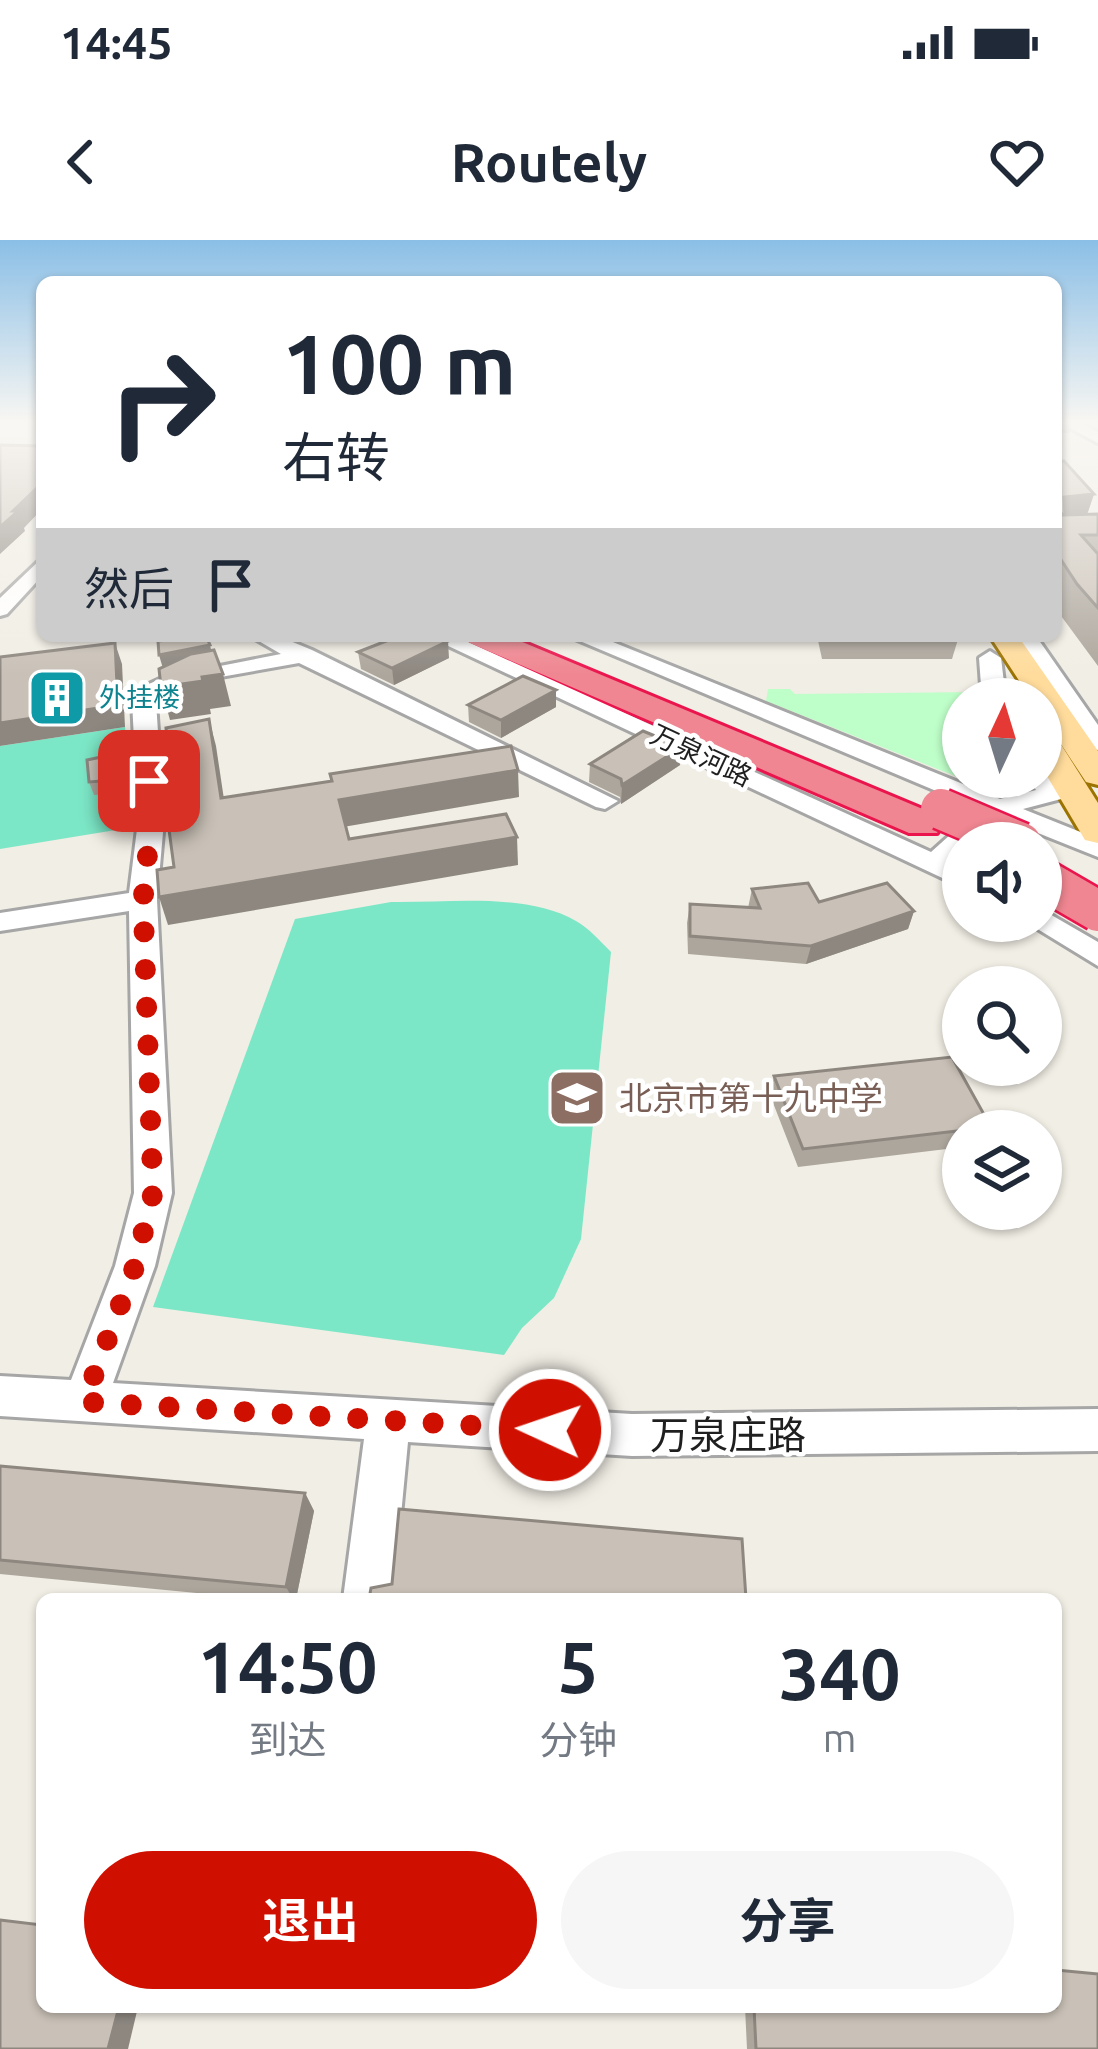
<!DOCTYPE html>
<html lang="zh">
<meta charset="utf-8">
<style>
body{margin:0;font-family:Ubuntu,"Noto Sans SC",sans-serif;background:#f6f6f7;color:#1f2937;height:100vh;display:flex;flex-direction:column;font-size:45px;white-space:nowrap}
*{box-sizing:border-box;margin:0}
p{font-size:39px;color:#747a83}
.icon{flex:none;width:66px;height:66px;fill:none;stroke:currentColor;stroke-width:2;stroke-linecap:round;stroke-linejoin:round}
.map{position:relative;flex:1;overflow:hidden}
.side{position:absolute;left:36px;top:1353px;width:1026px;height:420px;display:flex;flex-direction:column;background:#fff;border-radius:18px;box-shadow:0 3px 9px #0004}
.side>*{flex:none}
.hud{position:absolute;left:36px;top:36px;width:1026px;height:366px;border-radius:18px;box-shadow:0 3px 9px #0004;background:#fff;color:#1f2937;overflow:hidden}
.needle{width:78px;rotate:4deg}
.tools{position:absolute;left:942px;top:438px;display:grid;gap:24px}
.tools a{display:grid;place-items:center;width:120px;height:120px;border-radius:50%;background:#fff;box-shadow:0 3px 9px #0004;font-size:60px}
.pin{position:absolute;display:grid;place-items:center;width:102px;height:102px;color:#fff;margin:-51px;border-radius:24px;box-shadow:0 6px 18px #0006}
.me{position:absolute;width:132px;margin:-66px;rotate:273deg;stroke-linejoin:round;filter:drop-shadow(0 0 9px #0008)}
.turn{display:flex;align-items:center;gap:42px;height:252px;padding:0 48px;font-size:54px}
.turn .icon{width:156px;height:156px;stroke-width:2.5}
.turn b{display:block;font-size:84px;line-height:102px}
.then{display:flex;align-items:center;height:114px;padding:0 48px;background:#0003;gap:24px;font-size:45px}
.eta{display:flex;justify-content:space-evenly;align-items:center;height:204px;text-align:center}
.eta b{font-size:72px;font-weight:700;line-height:84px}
.button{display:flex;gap:24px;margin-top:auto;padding:24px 48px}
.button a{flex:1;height:138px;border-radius:72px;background:#cf1000;color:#fff;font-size:48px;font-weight:700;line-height:138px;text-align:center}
.button a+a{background:#f6f6f7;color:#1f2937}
.status{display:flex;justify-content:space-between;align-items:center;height:84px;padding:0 60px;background:#fff;direction:ltr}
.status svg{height:33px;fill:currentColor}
header{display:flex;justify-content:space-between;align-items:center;height:156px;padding:0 48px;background:#fff;font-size:54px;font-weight:700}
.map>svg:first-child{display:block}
.park{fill:#befec8}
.pitch{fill:#7ce7c6}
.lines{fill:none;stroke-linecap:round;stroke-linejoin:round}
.minor-casing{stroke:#a6a6a6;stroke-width:6}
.major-casing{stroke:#9b7300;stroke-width:6}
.highway-casing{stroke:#eb154e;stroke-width:6}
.minor{fill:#fff;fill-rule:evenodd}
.major{fill:#ffdc9c;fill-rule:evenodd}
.highway{fill:#ef8691;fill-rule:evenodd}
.highway-bridge-casing{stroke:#eb154e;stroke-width:45;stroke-linecap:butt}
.highway-bridge{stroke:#ef8691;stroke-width:40}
.wall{fill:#ada69d}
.shaded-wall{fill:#8d8780}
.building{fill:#c9c1b7;stroke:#8d8780;stroke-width:3}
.route{stroke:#cf1000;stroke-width:21;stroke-dasharray:0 37.8}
.labels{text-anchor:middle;stroke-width:9;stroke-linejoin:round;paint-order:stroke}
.far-culture-label{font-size:27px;fill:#0d838f;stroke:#fff;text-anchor:start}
.far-street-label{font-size:27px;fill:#1f1f1f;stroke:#fff}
.education-label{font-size:33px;fill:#785e54;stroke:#fff;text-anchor:start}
.near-street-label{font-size:39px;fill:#1f1f1f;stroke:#fff}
</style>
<div class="status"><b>14:45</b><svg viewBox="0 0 49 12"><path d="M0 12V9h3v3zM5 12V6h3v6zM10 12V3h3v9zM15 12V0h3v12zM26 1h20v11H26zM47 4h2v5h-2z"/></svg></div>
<header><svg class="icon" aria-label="back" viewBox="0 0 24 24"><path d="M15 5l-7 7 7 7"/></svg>Routely<svg class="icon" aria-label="heart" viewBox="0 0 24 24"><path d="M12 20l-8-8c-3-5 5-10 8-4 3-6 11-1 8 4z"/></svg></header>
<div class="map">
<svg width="1098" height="1809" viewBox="0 0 1098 1809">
<rect width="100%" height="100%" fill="#f1eee5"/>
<!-- park -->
<path class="park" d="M 768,449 L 790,449 L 795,454 L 978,452 L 983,459 L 963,459 L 963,537 L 1017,537 L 1019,542 L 988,549 L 766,461 Z"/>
<!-- pitch -->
<g class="pitch">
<path d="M 125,487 L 129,524 L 92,532 L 95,554 L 132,552 L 134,587 L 0,609 L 0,506 Z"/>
<path d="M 391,662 C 448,663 526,652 576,681 C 589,688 601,702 611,712 L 581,999 L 554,1058 L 522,1088 L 504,1115 L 153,1067 L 295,679 Z"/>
</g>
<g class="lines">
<!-- minor casing -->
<g class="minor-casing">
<g id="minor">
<path d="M 1061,183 L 1080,183 L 1098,192 L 1098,203 Z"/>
<path d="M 42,318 L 42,336 L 7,374 L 0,376 L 0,358 Z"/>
<path d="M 250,396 L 278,396 L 312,410 L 618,561 L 605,569 L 596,567 L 299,423 L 198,441 L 156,462 L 164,581 L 157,660 L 172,953 L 155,1026 L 113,1143 L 632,1174 L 1098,1169 L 1098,1211 L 632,1216 L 408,1202 L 393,1359 L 343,1359 L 364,1199 L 0,1176 L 0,1136 L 71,1140 L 115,1026 L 134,953 L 129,671 L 0,691 L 0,673 L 129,653 L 138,581 L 132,460 L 147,445 L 164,437 L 281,414 Z"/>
<path d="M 427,396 L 455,396 L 931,612 L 979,569 L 568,396 L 598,396 L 1000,559 L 1036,550 L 1027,537 L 1041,537 L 1041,530 L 1049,532 L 1065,554 L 1061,559 L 1023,569 L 1098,599 L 1098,617 L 1000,578 L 973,603 L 963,603 L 963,612 L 953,622 L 963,626 L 963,645 L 953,643 Z"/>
<path d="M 1014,396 L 1036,396 L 1098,485 L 1098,510 L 1089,508 Z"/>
<path d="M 990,411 L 1001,418 L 1006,459 L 982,459 L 979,418 Z"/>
<path d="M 1041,669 L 1098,702 L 1098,726 L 1031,685 L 1028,681 L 1041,681 Z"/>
</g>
</g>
<!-- major casing -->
<g class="major-casing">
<g id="major">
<path d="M 990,396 L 1018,396 L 1098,511 L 1098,545 L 1086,542 L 1041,474 L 1041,459 L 1031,459 Z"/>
<path d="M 1050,503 L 1062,506 L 1098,563 L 1098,603 L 1085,600 L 1041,526 L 1041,505 Z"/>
</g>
</g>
<!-- highway casing -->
<g class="highway-casing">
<path id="highway" d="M 465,396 L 508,396 L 937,575 L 943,584 L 937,593 L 909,593 L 470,403 Z"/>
</g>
<!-- minor -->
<use href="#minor" class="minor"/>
<!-- major -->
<use href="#major" class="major"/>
<!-- highway -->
<use href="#highway" class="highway"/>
<!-- highway-bridge casing -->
<g class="highway-bridge-casing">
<g id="highway-bridge">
<path d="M 941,569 L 1021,603"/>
<path d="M 1041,638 L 1098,671"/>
</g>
</g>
<!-- highway-bridge -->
<use href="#highway-bridge" class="highway-bridge"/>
</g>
<!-- wall -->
<g class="wall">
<path d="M 1056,183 L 1072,183 L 1069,193 L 1056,193 Z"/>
<path d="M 1056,221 L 1094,254 L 1087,275 L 1098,274 L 1098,426 L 1056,369 Z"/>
<path d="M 817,396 L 959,396 L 952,419 L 822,419 Z"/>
<path d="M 358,412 L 449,418 L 394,445 L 361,429 Z"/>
<path d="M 556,450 L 556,467 L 501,498 L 469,482 L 468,465 Z"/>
<path d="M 129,524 L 132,552 L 94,555 L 89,542 Z"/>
<path d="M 590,524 L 680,525 L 621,564 L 620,557 L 589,542 Z"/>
<path d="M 752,649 L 819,662 L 914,671 L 908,689 L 806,724 L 688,714 L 687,683 L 690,664 L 748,668 Z"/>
<path d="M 774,836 L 991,887 L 989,891 L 963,891 L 963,907 L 798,927 L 770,855 Z"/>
<path d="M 0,1226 L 305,1253 L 314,1271 L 296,1359 L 259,1359 L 0,1334 Z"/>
<path d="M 745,1767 L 1056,1767 L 1098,1809 L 747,1809 Z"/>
</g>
<!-- shaded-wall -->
<g class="shaded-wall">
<path d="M 42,234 L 42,269 L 24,288 L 25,291 L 0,314 L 0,287 Z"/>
<path d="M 1094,254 L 1082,289 L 1063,275 L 1064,257 Z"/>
<path d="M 448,401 L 449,418 L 394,445 L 392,428 Z"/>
<path d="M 115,403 L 122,424 L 125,487 L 0,506 L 0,483 Z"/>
<path d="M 210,405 L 214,423 L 164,432 L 159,415 Z"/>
<path d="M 223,434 L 231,466 L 210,469 L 211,474 L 170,480 L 161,447 L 202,437 Z"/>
<path d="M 556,450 L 556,467 L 501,498 L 501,480 Z"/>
<path d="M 209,479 L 216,506 L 228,586 L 221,558 Z"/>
<path d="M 682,507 L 680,525 L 621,564 L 622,545 Z"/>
<path d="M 125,512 L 129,524 L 132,552 L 128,539 Z"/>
<path d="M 518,530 L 519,557 L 343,587 L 339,560 Z"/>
<path d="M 517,597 L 518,625 L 168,685 L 159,657 Z"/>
<path d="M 914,671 L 908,689 L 806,724 L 811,706 Z"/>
<path d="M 305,1253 L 314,1271 L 296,1359 L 293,1359 L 286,1347 Z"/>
<path d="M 119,1767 L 138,1767 L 128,1809 L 108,1809 Z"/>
</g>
<!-- building -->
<g class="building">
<path d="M 0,205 L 42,206 L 42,234 L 39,237 L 42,237 L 42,243 L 13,271 L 18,271 L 0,287 Z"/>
<path d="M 1056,221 L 1064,221 L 1094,254 L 1064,257 L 1065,275 L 1098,274 L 1098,295 L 1081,295 L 1098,314 L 1098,368 L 1077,344 L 1056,312 L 1056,276 L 1063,275 L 1056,267 Z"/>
<path d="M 206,396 L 210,405 L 159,415 L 158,401 Z"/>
<path d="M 399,396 L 436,396 L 448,401 L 392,428 L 358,412 Z"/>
<path d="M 115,403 L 118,465 L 0,483 L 0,417 Z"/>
<path d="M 214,410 L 223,434 L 202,437 L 203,441 L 161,447 L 159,429 L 191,414 Z"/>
<path d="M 523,436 L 556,450 L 501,480 L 468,465 Z"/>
<path d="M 209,479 L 221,558 L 332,541 L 330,534 L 511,506 L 518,530 L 339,560 L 349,599 L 506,574 L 517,597 L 159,657 L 157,630 L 174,627 L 166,567 L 174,566 L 166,488 Z"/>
<path d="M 643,491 L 682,507 L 622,545 L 621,539 L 590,524 Z"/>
<path d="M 125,512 L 128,539 L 89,542 L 87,520 Z"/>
<path d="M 808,643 L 819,662 L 887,643 L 914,671 L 811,706 L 690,696 L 690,664 L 760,668 L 752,649 Z"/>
<path d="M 952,817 L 991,887 L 803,909 L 774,836 Z"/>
<path d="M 0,1226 L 305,1253 L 286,1347 L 0,1320 Z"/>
<path d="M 399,1269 L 742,1299 L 746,1359 L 369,1359 L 371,1348 L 392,1344 Z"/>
<path d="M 0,1680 L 42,1685 L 42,1767 L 119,1767 L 108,1809 L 0,1809 Z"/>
<path d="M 1056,1730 L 1098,1734 L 1098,1809 L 756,1809 L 754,1767 L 1056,1767 Z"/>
</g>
<!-- sky -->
<linearGradient id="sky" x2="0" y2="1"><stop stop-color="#8bbfe6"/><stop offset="0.42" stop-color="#f9f7f3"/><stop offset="1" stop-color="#f9f7f3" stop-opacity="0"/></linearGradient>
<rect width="1098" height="436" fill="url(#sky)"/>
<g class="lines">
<!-- route -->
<path class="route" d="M 149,541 L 151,580 L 143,660 L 153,953 L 135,1026 L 84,1162 L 550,1190"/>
</g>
<!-- icons -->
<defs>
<g id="building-square" transform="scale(3)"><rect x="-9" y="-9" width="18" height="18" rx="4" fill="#0f9aa8" stroke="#fff"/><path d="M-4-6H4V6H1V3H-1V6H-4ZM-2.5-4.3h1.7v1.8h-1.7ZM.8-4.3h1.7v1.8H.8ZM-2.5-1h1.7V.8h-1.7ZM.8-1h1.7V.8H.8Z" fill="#fff"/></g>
<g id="school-square" transform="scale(3)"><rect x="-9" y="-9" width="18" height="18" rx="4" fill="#8d6e63" stroke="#fff"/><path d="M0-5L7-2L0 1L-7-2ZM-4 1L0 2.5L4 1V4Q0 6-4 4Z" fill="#fff"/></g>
</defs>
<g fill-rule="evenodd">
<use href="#building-square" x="57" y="458"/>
<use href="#school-square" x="577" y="858"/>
</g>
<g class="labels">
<!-- far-culture labels -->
<g class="far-culture-label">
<text x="99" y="467">外挂楼</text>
</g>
<!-- far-street labels -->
<g class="far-street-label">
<text transform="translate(701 516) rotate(25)" y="9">万泉河路</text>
</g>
<!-- education labels -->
<g class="education-label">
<text x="619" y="870">北京市第十九中学</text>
</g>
<!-- near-street labels -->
<g class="near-street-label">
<text x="728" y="1209">万泉庄路</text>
</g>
</g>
</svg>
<div class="tools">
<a><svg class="needle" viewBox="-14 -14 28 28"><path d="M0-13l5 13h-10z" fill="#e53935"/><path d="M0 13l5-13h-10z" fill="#747a83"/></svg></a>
<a><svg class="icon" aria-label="sound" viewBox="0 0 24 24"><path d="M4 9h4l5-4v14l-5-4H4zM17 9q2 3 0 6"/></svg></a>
<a><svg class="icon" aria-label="search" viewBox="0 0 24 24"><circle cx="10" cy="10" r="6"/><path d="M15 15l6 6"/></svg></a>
<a><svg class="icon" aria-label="layers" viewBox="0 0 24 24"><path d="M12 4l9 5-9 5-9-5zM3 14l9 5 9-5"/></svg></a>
</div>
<div class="pin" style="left:149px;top:541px;background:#d93025"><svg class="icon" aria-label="arrive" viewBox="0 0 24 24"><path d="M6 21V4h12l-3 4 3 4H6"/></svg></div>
<svg class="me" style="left:550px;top:1190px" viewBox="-20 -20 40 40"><circle r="17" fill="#cf1000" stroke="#fff" stroke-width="3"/><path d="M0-11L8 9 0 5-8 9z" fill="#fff"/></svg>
<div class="hud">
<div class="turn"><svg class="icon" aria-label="right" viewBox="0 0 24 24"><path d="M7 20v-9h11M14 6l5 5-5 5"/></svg><div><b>100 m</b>右转</div></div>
<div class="then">然后<svg class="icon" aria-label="arrive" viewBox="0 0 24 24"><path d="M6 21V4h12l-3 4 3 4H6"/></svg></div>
</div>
<section class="side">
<div class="eta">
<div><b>14:50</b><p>到达</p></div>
<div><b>5</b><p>分钟</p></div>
<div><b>340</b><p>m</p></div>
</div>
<div class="button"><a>退出</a><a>分享</a></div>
</section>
</div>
